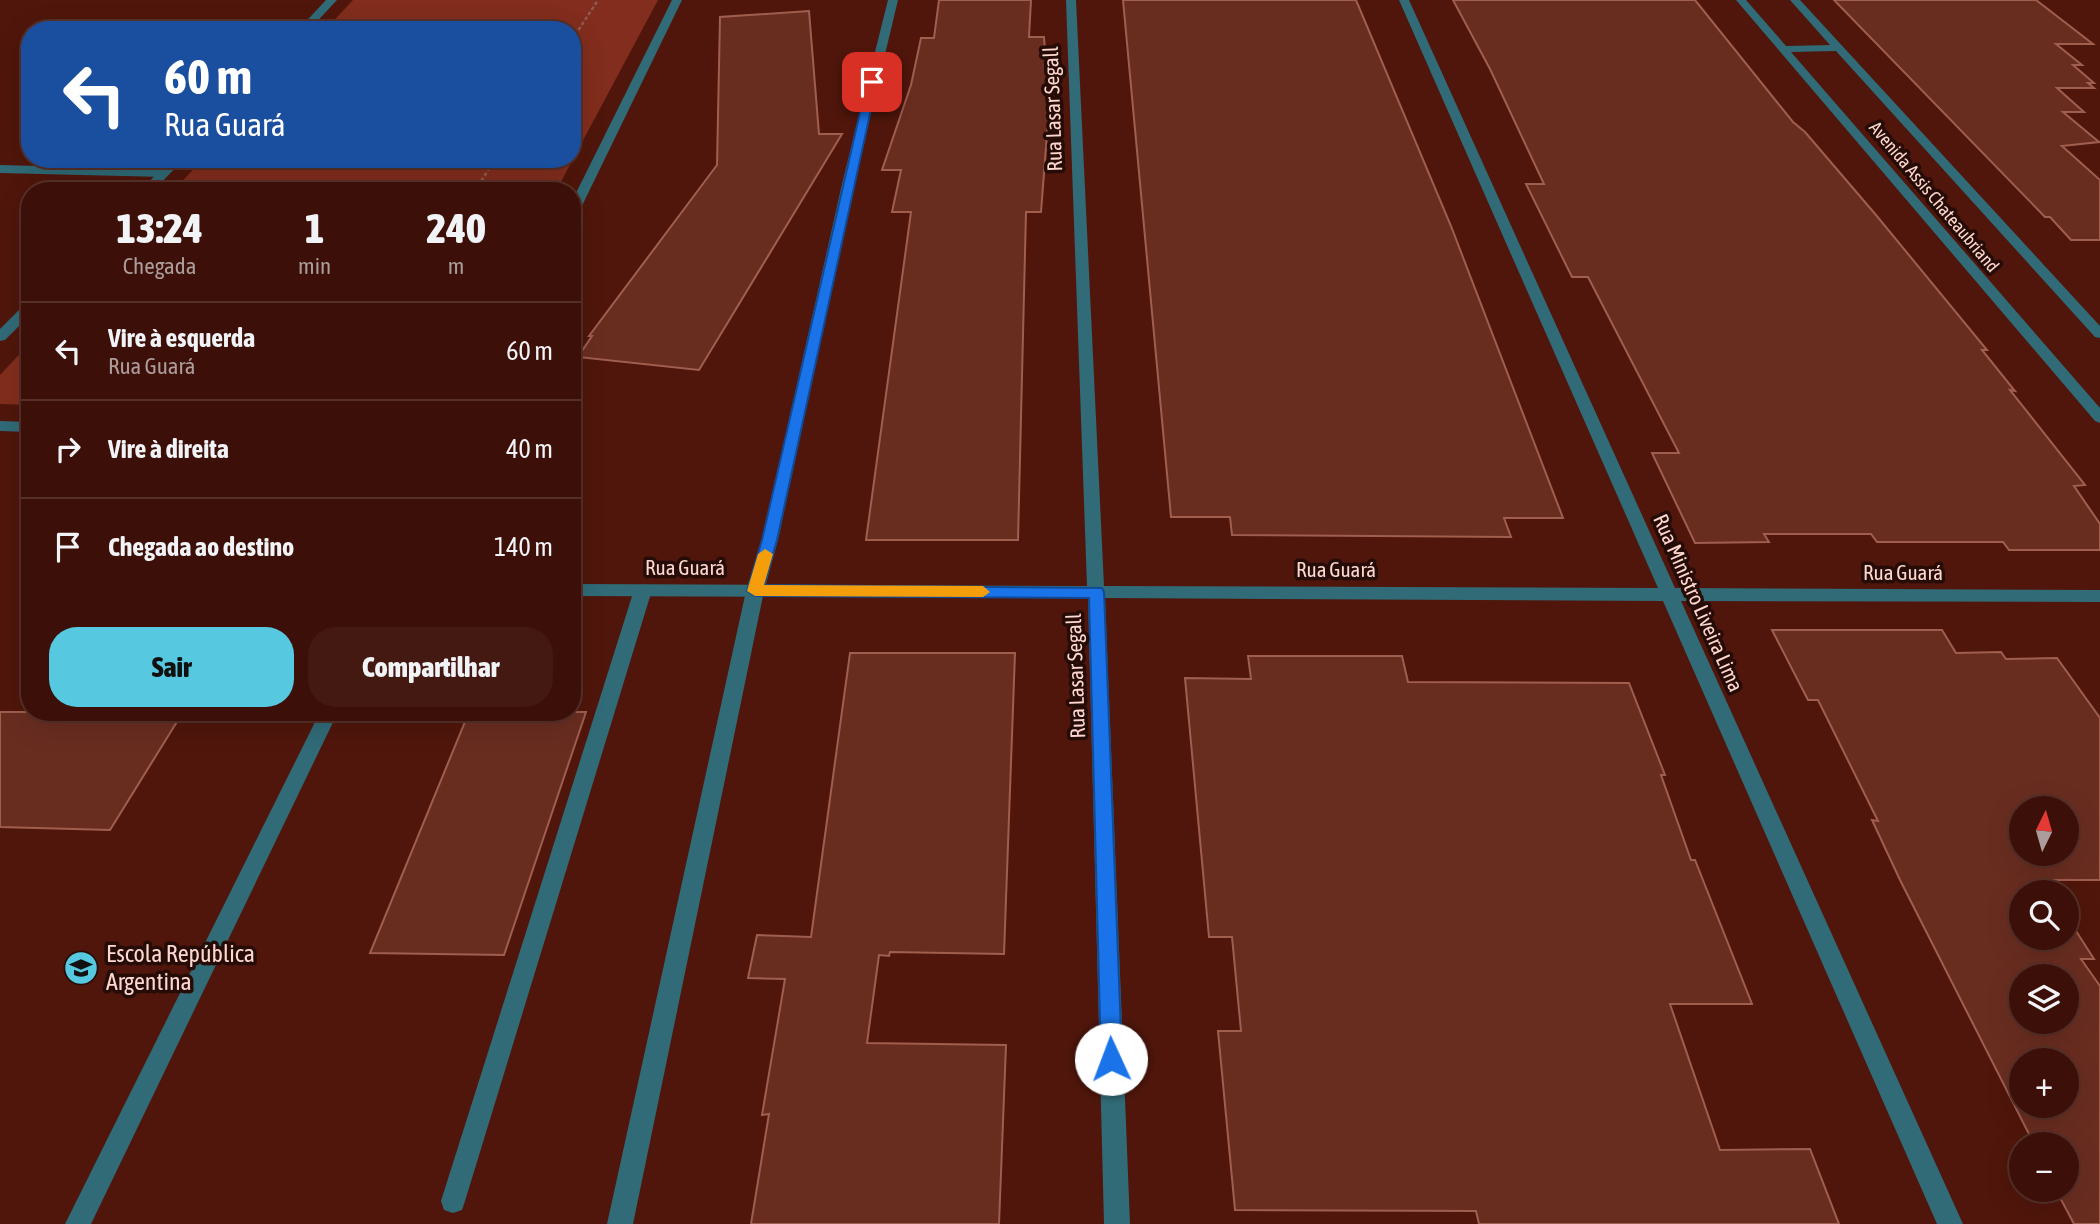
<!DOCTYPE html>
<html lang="pt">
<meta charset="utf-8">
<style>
body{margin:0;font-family:"Asap Condensed",sans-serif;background:#431912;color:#f1f3f6;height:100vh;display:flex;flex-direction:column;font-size:26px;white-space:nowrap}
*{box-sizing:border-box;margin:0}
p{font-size:23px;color:#ac9d9c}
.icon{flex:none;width:38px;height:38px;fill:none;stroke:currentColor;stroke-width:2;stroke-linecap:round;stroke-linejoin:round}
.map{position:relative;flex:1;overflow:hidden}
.side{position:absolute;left:21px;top:182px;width:560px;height:539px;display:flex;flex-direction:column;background:#3c1008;border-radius:28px;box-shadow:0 7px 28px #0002,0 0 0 2px #553029}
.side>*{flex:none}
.top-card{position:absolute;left:21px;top:21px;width:560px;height:147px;border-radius:28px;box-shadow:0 7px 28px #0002,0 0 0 2px #553029;background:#1a4fa0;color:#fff;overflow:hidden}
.needle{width:46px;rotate:5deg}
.buttons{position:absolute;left:2009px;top:796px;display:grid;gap:14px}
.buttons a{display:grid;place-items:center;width:70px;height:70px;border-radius:50%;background:#3c1008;box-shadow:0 7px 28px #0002,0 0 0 2px #553029;font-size:35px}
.pin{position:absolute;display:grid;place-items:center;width:60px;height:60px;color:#fff;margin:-30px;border-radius:14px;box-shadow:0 4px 10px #0006}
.me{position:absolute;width:77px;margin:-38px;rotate:358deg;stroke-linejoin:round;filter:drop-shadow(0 0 5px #0008)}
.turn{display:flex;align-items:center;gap:24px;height:147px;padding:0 28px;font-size:32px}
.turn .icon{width:91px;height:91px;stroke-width:2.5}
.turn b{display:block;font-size:49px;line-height:60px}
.eta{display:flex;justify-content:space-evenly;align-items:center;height:119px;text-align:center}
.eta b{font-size:42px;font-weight:800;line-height:49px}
.primary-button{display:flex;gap:14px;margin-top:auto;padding:14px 28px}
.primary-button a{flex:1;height:80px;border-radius:28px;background:#56c9e1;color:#111;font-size:28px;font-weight:800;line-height:80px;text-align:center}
.primary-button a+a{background:#431912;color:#f1f3f6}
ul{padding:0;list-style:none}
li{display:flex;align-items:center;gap:21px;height:98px;padding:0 28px;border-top:2px solid #553029}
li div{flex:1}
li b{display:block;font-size:26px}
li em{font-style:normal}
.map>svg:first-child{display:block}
.green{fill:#822d1d}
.building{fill:#692d20;stroke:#a05e4f;stroke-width:2;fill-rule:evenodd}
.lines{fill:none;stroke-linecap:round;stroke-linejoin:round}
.path{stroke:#8f5c52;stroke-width:2.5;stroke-dasharray:3.5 2.5;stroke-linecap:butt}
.service{fill:#306b77;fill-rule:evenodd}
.pedestrian{fill:#306b77;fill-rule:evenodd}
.minor{fill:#306b77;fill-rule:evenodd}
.tertiary{fill:#306b77;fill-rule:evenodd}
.route{fill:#1a73e8;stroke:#114b97;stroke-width:2}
.slow{fill:#f59e0b}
.labels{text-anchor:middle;stroke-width:7;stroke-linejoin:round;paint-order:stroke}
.far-street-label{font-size:18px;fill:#fed8cf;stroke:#260c07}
.street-label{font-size:21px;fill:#fed8cf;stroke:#260c07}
.near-poi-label{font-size:24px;fill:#fed8cf;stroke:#260c07;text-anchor:start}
</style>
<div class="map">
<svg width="2100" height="1224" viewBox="0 0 2100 1224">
<rect width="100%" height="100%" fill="#50160b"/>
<!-- green -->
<g class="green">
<path d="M 353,0 L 658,0 L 556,191 L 173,191 L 203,159 L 572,159 L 572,30 L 325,30 Z"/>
<path d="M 30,343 L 30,405 L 0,404 L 0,375 Z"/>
</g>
<!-- building -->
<g class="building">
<path d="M 939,0 L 1031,0 L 1029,37 L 1044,37 L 1049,108 L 1041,212 L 1026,212 L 1018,540 L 866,540 L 911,212 L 892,212 L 901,170 L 882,170 L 911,85 L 921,38 L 934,38 Z"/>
<path d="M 1123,0 L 1356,0 L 1451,226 L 1563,518 L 1504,518 L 1511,537 L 1232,535 L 1230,517 L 1171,517 Z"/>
<path d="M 1453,0 L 1695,0 L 1793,122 L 1805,132 L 1876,215 L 1987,350 L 1982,350 L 2015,391 L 2010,390 L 2085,485 L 2074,486 L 2100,524 L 2100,550 L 2009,550 L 2003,542 L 1877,542 L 1871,534 L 1764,534 L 1769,542 L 1695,543 L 1652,453 L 1679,453 L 1588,277 L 1572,277 L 1526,184 L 1544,184 L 1490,69 Z"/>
<path d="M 1834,0 L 2036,0 L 2093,44 L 2056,44 L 2082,65 L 2073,65 L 2094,83 L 2088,83 L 2094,88 L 2057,88 L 2084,112 L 2063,112 L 2099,142 L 2062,146 L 2100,180 L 2100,240 L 2071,240 L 2050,217 L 2045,217 Z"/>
<path d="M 809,11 L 819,134 L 842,134 L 699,370 L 578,357 L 592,336 L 589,336 L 717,165 L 720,17 Z"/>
<path d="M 1772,630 L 1942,630 L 1956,653 L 2001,652 L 2006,659 L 2057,658 L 2100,718 L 2100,880 L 2043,880 L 2051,892 L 2021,892 L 2021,938 L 2067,938 L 2067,917 L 2094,959 L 2081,959 L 2100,986 L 2100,1224 L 2074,1224 L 2056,1190 L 2067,1190 L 2067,1144 L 2034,1144 L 1900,880 L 1872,820 L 1878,821 L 1818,700 L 1808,700 ZM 2021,808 L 2067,808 L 2067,854 L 2021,854 ZM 2021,976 L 2067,976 L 2067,1022 L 2021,1022 ZM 2021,1060 L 2067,1060 L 2067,1106 L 2021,1106 Z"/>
<path d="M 850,653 L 1015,653 L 1004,954 L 890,952 L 889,956 L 879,955 L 867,1043 L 1006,1045 L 999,1224 L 751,1224 L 769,1114 L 762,1115 L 785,979 L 748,978 L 757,935 L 811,937 Z"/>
<path d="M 1248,656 L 1402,656 L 1408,682 L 1629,683 L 1665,775 L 1661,775 L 1691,860 L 1695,860 L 1752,1004 L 1670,1004 L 1720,1150 L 1810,1149 L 1839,1224 L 1479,1224 L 1476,1211 L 1235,1210 L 1218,1031 L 1241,1031 L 1232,937 L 1209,937 L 1185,678 L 1251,679 Z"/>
<path d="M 0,712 L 183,712 L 110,830 L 0,827 Z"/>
<path d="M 469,712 L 586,712 L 504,955 L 370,953 Z"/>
</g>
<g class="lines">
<!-- path -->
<g class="path">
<path d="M 572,40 L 598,0"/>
<path d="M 475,191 L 495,159"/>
</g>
<!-- service -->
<g class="service">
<path d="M 888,0 L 898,0 L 854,184 L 778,540 L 764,591 L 633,1224 L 607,1224 L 746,591 L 762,540 L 842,184 Z"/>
<path d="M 0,421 L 30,422 L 30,432 L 0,431 Z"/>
<path d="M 643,584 L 652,590 L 465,1201 L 462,1210 L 453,1213 L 444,1210 L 441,1201 L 634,590 Z"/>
</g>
<!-- pedestrian -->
<path class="pedestrian" d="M 0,165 L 164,169 L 170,173 L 164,177 L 0,173 Z"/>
<!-- minor -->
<g class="minor">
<path d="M 326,0 L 337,0 L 309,30 L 298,30 Z"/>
<path d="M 672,0 L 682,0 L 578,214 L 572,218 L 572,201 Z"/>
<path d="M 1066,0 L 1076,0 L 1104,586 L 1658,588 L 1399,0 L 1409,0 L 1675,588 L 2100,590 L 2100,602 L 1681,601 L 1963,1224 L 1937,1224 L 1663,601 L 1105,598 L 1130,1224 L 1104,1224 L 1088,598 L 572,596 L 572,584 L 1087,586 Z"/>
<path d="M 171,159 L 184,159 L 153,191 L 140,191 Z"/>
<path d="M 30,303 L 30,315 L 5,340 L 0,341 L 0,329 L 25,304 Z"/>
<path d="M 320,712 L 338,712 L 91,1224 L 65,1224 Z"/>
</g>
<!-- tertiary -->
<path class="tertiary" d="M 1736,0 L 1746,0 L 1786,46 L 1830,45 L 1790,0 L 1800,0 L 2100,326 L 2100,338 L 2095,337 L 1836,51 L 1791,52 L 2100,408 L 2100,423 L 2095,421 Z"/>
</g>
<!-- route -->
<path class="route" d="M 872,79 L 877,82 L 777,540 L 764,585 L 1102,588 L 1104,592 L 1122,1059 L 1119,1066 L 1111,1069 L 1104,1066 L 1101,1059 L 1089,598 L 755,596 L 747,591 L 762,540 L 867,82 Z"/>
<!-- slow -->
<path class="slow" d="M 765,549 L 773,554 L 764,585 L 983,586 L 990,592 L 983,597 L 755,596 L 747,591 L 758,554 Z"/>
<!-- icons -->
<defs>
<g id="school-disc" transform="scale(1.75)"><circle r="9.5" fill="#56c9e1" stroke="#260c07"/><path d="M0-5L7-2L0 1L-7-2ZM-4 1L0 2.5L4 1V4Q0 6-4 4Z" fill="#111"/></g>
</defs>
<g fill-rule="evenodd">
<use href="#school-disc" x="81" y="968"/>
</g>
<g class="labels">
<!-- far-street labels -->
<g class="far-street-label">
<text transform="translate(1934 197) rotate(50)" y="6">Avenida Assis Chateaubriand</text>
</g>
<!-- street labels -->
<g class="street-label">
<text transform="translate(1053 109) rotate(-92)" y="7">Rua Lasar Segall</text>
<text x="685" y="575">Rua Guará</text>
<text x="1336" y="577">Rua Guará</text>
<text x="1903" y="580">Rua Guará</text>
<text transform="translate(1698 603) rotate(66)" y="7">Rua Ministro Liveira Lima</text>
<text transform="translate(1076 676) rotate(-92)" y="7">Rua Lasar Segall</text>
</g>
<!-- near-poi labels -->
<g class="near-poi-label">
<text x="106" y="962">Escola República<tspan x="106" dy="28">Argentina</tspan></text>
</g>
</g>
</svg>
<div class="buttons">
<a><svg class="needle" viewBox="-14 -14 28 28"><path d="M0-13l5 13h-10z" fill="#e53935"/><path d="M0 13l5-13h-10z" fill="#ac9d9c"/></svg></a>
<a><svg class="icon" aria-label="search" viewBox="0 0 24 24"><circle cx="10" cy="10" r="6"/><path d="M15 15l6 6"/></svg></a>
<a><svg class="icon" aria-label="layers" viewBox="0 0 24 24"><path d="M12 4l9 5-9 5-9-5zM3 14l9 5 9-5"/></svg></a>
<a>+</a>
<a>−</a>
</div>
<div class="pin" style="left:872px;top:82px;background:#d93025"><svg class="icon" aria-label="arrive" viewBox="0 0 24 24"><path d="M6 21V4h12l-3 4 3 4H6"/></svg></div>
<svg class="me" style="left:1111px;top:1059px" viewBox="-20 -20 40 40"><circle r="19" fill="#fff"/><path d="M0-13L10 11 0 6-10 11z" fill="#1a73e8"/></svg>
<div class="top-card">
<div class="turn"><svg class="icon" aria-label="left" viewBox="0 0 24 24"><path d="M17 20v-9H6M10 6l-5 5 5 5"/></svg><div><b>60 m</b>Rua Guará</div></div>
</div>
<section class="side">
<div class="eta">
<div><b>13:24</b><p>Chegada</p></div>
<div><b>1</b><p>min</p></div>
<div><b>240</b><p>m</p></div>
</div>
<ul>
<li><svg class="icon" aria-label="left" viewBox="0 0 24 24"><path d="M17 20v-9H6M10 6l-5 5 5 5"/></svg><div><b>Vire à esquerda</b><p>Rua Guará</p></div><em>60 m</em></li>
<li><svg class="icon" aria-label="right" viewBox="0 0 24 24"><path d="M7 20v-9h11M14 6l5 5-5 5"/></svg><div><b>Vire à direita</b></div><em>40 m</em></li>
<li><svg class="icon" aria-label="arrive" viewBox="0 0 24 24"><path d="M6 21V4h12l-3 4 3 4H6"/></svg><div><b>Chegada ao destino</b></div><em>140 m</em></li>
</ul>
<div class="primary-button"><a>Sair</a><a>Compartilhar</a></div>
</section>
</div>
